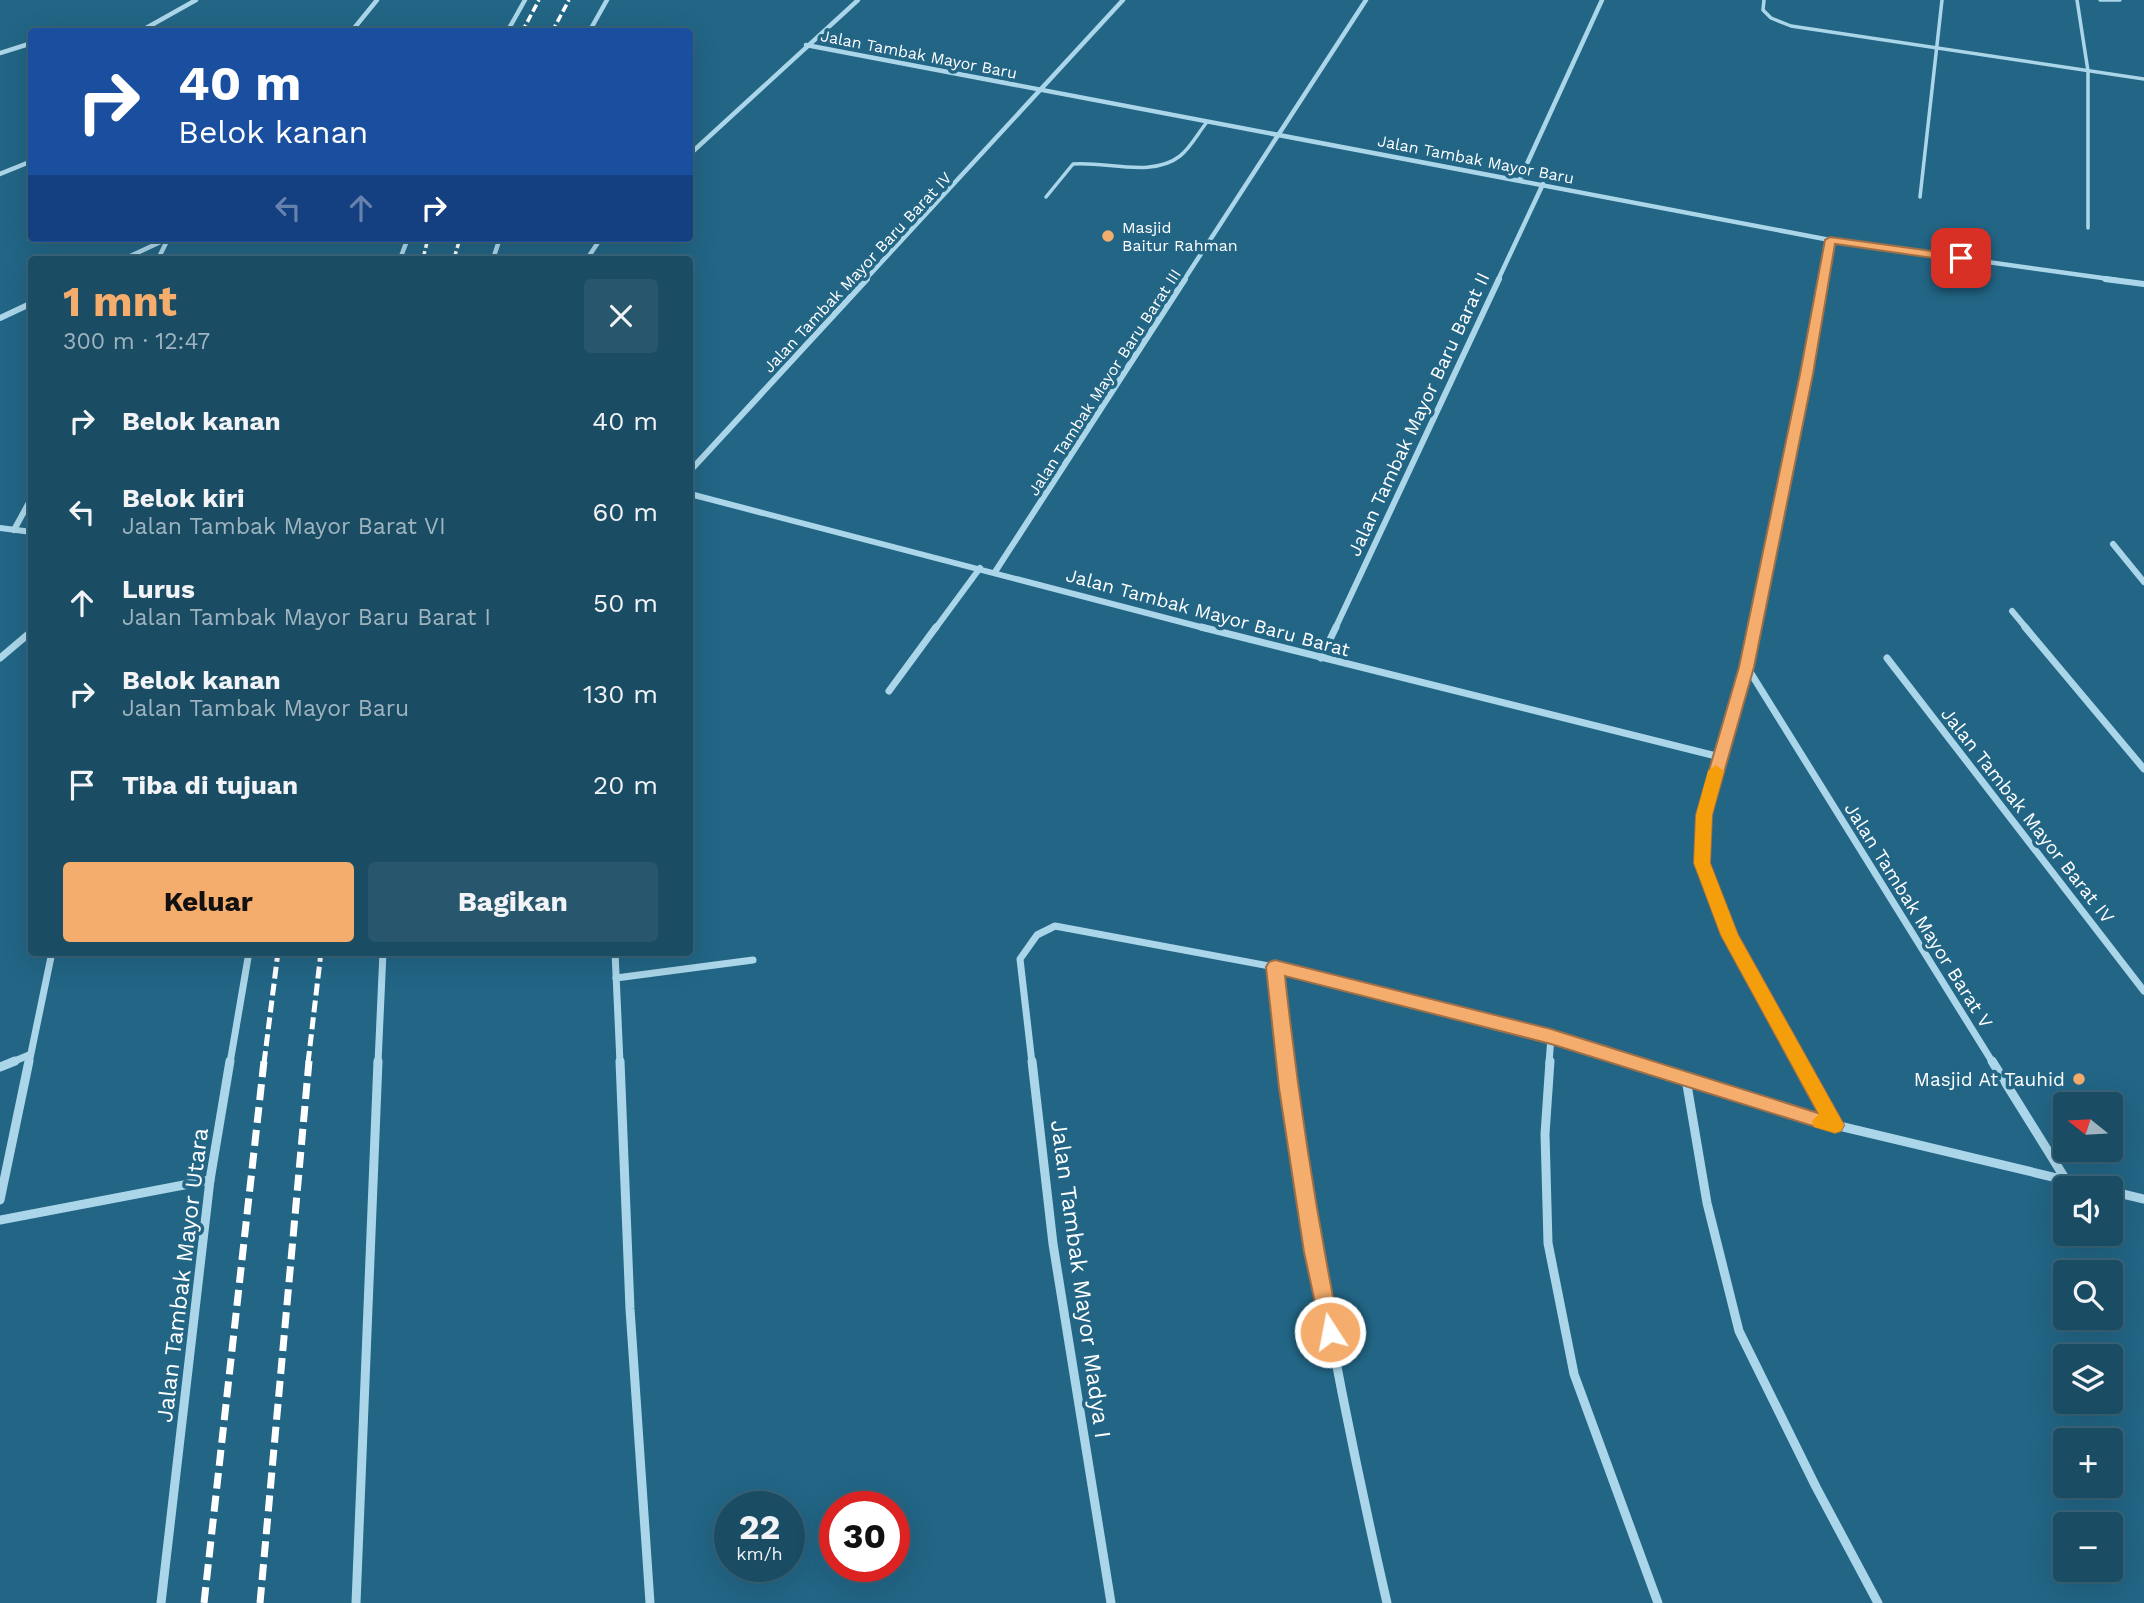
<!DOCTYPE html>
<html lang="id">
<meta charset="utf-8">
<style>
body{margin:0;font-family:"Work Sans",sans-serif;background:#27566d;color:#f1f3f6;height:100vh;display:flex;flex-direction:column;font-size:26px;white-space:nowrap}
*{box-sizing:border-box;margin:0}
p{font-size:23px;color:#9fb4bf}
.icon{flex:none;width:38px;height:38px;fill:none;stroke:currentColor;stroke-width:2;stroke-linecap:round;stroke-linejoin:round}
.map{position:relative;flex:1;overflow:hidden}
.sheet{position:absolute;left:28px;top:256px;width:665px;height:700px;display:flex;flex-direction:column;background:#1a4c64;border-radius:7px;box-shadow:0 7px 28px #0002,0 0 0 2px #386378}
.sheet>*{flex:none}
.banner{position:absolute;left:28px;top:28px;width:665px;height:214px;border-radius:7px;box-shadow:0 7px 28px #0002,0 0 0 2px #386378;background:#1a4fa0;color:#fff;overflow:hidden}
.needle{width:46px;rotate:288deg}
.buttons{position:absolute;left:2053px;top:1092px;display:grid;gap:14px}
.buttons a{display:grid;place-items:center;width:70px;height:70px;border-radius:7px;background:#1a4c64;box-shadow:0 7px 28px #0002,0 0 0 2px #386378;font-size:35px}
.speed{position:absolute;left:714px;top:1491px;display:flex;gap:14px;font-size:35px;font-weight:700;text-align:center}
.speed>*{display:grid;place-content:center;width:91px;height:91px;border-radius:50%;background:#1a4c64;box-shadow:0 7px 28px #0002,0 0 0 2px #386378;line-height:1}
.speed small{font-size:18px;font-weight:400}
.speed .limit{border:10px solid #d22;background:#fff;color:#111}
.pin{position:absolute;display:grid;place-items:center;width:60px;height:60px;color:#fff;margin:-30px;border-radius:14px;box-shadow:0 4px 10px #0006}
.me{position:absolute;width:77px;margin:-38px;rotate:349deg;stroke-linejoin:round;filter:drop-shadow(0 0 5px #0008)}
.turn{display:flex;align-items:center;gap:24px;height:147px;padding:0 35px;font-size:32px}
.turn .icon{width:91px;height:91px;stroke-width:2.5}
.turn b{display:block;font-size:49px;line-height:60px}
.lanes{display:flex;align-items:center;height:66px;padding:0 35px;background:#0003;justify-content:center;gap:35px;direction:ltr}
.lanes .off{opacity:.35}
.round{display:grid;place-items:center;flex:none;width:74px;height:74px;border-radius:7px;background:#27566d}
.overview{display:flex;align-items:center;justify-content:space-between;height:119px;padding:0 35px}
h1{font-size:42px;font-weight:700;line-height:52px;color:#f5ad6d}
.primary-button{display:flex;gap:14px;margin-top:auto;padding:14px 35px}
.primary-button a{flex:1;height:80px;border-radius:7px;background:#f5ad6d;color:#111;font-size:28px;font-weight:700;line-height:80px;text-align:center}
.primary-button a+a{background:#27566d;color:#f1f3f6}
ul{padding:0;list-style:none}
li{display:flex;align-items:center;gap:21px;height:91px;padding:0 35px}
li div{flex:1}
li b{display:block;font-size:26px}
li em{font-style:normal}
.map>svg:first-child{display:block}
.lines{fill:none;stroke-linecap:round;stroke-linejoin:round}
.service{stroke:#abd6e9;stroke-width:3.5}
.minor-far3{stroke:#abd6e9;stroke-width:4.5}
.minor-far2{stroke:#abd6e9;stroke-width:6}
.minor-far1{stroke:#abd6e9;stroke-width:7}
.minor{stroke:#abd6e9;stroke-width:9}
.rail-far2{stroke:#fff;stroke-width:3.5;stroke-dasharray:8 3.5;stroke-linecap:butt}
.rail-far1{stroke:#fff;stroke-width:5;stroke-dasharray:12 5;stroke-linecap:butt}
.rail{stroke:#fff;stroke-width:7;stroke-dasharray:16 7;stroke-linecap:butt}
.route{fill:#f5ad6d;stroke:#9f7047;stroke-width:2}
.slow{fill:#f59e0b}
.poi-dot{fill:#f5ad6d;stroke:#226585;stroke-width:2.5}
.labels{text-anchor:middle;stroke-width:7;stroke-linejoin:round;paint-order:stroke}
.far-street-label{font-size:16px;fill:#fff;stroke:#226585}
.far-poi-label{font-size:16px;fill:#fff;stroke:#226585;text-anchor:start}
.street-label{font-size:19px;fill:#fff;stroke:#226585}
.poi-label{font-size:19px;fill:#fff;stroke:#226585;text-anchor:end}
.near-street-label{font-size:23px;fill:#fff;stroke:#226585}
</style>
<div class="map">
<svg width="2144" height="1603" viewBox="0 0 2144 1603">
<rect width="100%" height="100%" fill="#226585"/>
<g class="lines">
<!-- service -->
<g class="service">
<path d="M 1764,0 L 1763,10 L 1771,18 L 1791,26 L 2144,79"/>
<path d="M 2077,0 L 2088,71 L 2088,228"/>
<path d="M 2100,0 L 2120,0"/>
<path d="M 1046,197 L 1073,164 C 1106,161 1152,178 1180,156 C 1191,147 1198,133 1207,122"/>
<path d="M 1920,197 L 1942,0"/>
</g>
<!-- minor-far3 -->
<g class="minor-far3">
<path d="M 139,32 L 196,0"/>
<path d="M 351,32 L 377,0"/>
<path d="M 507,32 L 525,0"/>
<path d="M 589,32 L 607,0"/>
<path d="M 806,45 L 1830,240 L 2117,280"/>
<path d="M 0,53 L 32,43"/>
<path d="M 690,154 L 858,0"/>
<path d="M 0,174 L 32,161"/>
<path d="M 1520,179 L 1602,0"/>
<path d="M 124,259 L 169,238"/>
<path d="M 158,259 L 168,239"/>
<path d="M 400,259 L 408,238"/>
<path d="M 493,259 L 500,238"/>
<path d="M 587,259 L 601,238"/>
<path d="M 865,280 L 1123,0"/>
<path d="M 1184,280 L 1366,0"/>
<path d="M 1498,280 L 1543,184"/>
<path d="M 1823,280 L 1830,240"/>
</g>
<!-- minor-far2 -->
<g class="minor-far2">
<path d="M 2105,279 L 2144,284"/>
<path d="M 0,318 L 32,303"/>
<path d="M 690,471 L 867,279"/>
<path d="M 690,494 L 1208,629"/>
<path d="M 0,528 L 32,532"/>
<path d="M 14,530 L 32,497"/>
<path d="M 2113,544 L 2144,582"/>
<path d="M 995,572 L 1185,279"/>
<path d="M 2012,611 L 2027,629"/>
<path d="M 935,629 L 980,568"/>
<path d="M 1335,629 L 1499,279"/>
<path d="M 1755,629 L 1823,279"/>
</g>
<!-- minor-far1 -->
<g class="minor-far1">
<path d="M 1201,627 L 1720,757"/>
<path d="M 1755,627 L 1747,666 L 1704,815 L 1702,863 L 1730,935 L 1801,1063"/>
<path d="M 2025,627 L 2144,769"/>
<path d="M 0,658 L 32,631"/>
<path d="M 1321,658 L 1336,627"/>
<path d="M 1887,658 L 2144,991"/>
<path d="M 1747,667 L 1993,1063"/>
<path d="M 889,691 L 936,627"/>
<path d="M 615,952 L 620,1063"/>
<path d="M 1275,967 L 1286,1063"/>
<path d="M 616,978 L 753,960"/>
<path d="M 10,1063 L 29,1055"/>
<path d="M 29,1063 L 52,952"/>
<path d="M 230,1063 L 249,952"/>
<path d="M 378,1063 L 383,952"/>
<path d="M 1032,1063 L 1020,959 L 1037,935 L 1055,926 L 1275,967 L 1551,1037 L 1634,1063"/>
<path d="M 1549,1063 L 1551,1037"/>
</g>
<!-- minor -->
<g class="minor">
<path d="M 620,1061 L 630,1309 L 650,1603"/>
<path d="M 1032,1061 L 1053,1244 L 1111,1603"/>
<path d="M 1286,1061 C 1311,1243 1346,1424 1387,1603"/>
<path d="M 1550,1061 L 1545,1134 L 1548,1243 L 1574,1374 L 1658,1603"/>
<path d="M 1628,1061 L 1835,1125 L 2099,1188"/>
<path d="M 1800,1061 L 1835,1125"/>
<path d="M 1992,1061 L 2066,1180"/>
<path d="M 0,1067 L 15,1061"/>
<path d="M 1686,1079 L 1707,1203 L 1739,1331 L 1816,1487 L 1878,1603"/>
<path d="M 2110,1191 L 2144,1199"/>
<path d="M 0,1200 L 29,1061"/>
<path d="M 0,1220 L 210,1180"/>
<path d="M 161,1603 L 210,1180 L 230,1061"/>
<path d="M 356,1603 L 378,1061"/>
</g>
<!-- rail-far2 -->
<g class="rail-far2">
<path d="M 522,32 L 539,0"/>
<path d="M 552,32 L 569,0"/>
<path d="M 423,259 L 428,238"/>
<path d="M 454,259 L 460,238"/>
</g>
<!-- rail-far1 -->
<g class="rail-far1">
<path d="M 264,1063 L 278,952"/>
<path d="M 308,1063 L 321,952"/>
</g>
<!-- rail -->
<g class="rail">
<path d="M 204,1603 L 264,1061"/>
<path d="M 260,1603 L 309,1061"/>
</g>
</g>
<!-- route -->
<path class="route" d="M 1830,237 L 1961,255 L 1967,258 L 1961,262 L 1835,244 L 1813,374 L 1754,667 L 1712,815 L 1710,863 L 1738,935 L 1844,1125 L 1841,1131 L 1835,1133 L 1551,1044 L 1285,976 C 1298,1096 1316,1214 1340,1332 L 1337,1339 L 1330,1342 L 1323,1339 L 1304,1252 L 1279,1088 L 1266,967 L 1269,962 L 1275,960 L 1551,1029 L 1818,1113 L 1721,935 L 1694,863 L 1696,815 L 1739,667 L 1800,374 L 1825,240 Z"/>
<!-- slow -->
<path class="slow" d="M 1716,765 L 1724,771 L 1712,815 L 1710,863 L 1738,935 L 1844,1125 L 1841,1131 L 1835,1133 L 1814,1127 L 1812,1121 L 1819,1114 L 1721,935 L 1694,863 L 1696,815 L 1708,771 Z"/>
<!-- markers -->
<g class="poi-dot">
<circle cx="1108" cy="236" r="7"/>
<circle cx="2079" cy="1079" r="7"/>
</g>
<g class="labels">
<!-- far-street labels -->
<g class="far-street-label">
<text transform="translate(919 54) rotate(11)" y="6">Jalan Tambak Mayor Baru</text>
<text transform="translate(1476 159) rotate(11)" y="6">Jalan Tambak Mayor Baru</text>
<text transform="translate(857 272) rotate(-47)" y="6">Jalan Tambak Mayor Baru Barat IV</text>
<text transform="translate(1104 382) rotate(-57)" y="6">Jalan Tambak Mayor Baru Barat III</text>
</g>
<!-- far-poi labels -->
<g class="far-poi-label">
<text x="1122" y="233">Masjid<tspan x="1122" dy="18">Baitur Rahman</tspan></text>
</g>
<!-- street labels -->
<g class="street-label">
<text transform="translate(1418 414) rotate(-65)" y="7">Jalan Tambak Mayor Baru Barat II</text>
<text transform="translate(1208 612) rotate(15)" y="7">Jalan Tambak Mayor Baru Barat</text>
<text transform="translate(2028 815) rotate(52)" y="7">Jalan Tambak Mayor Barat IV</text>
<text transform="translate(1919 915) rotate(58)" y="7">Jalan Tambak Mayor Barat V</text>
</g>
<!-- poi labels -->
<g class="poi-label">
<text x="2065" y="1086">Masjid At Tauhid</text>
</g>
<!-- near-street labels -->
<g class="near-street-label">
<text transform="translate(182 1275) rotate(-83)" y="8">Jalan Tambak Mayor Utara</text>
<text transform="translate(1081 1279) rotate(82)" y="8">Jalan Tambak Mayor Madya I</text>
</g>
</g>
</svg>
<div class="buttons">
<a><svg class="needle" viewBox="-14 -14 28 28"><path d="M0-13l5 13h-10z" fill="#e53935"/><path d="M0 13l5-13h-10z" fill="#9fb4bf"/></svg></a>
<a><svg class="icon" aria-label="sound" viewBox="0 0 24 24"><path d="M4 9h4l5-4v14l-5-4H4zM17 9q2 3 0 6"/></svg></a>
<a><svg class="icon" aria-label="search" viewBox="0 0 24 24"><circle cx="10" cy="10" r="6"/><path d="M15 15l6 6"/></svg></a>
<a><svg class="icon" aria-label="layers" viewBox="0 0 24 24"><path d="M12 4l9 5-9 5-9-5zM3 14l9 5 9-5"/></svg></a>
<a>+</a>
<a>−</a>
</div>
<div class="speed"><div>22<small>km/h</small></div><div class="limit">30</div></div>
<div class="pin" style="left:1961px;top:258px;background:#d93025"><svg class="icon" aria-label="arrive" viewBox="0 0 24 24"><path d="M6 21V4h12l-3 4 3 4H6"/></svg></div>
<svg class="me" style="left:1330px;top:1332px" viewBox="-20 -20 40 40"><circle r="17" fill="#f5ad6d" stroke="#fff" stroke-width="3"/><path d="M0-11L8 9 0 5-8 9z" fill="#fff"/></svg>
<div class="banner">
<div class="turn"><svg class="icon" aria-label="right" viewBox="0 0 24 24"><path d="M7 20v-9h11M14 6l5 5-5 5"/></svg><div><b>40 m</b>Belok kanan</div></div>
<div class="lanes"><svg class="icon off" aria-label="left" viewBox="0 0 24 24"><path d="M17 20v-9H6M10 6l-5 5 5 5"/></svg><svg class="icon off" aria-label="ahead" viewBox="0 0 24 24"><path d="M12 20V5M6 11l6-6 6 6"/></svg><svg class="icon" aria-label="right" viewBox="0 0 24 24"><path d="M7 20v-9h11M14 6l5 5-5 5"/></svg></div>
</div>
<section class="sheet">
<div class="overview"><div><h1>1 mnt</h1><p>300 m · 12:47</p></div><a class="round"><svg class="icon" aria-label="close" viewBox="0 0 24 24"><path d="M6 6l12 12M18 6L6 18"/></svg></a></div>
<ul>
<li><svg class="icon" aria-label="right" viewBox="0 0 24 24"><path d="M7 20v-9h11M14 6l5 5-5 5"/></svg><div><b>Belok kanan</b></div><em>40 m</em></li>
<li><svg class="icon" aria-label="left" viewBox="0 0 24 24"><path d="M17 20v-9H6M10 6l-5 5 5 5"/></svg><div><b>Belok kiri</b><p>Jalan Tambak Mayor Barat VI</p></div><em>60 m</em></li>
<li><svg class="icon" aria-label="ahead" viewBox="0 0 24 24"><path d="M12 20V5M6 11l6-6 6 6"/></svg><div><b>Lurus</b><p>Jalan Tambak Mayor Baru Barat I</p></div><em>50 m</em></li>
<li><svg class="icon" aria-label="right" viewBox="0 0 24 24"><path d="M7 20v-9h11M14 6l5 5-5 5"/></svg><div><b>Belok kanan</b><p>Jalan Tambak Mayor Baru</p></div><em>130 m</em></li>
<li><svg class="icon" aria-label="arrive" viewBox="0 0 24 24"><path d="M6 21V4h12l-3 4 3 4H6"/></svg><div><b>Tiba di tujuan</b></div><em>20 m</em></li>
</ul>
<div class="primary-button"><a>Keluar</a><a>Bagikan</a></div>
</section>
</div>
